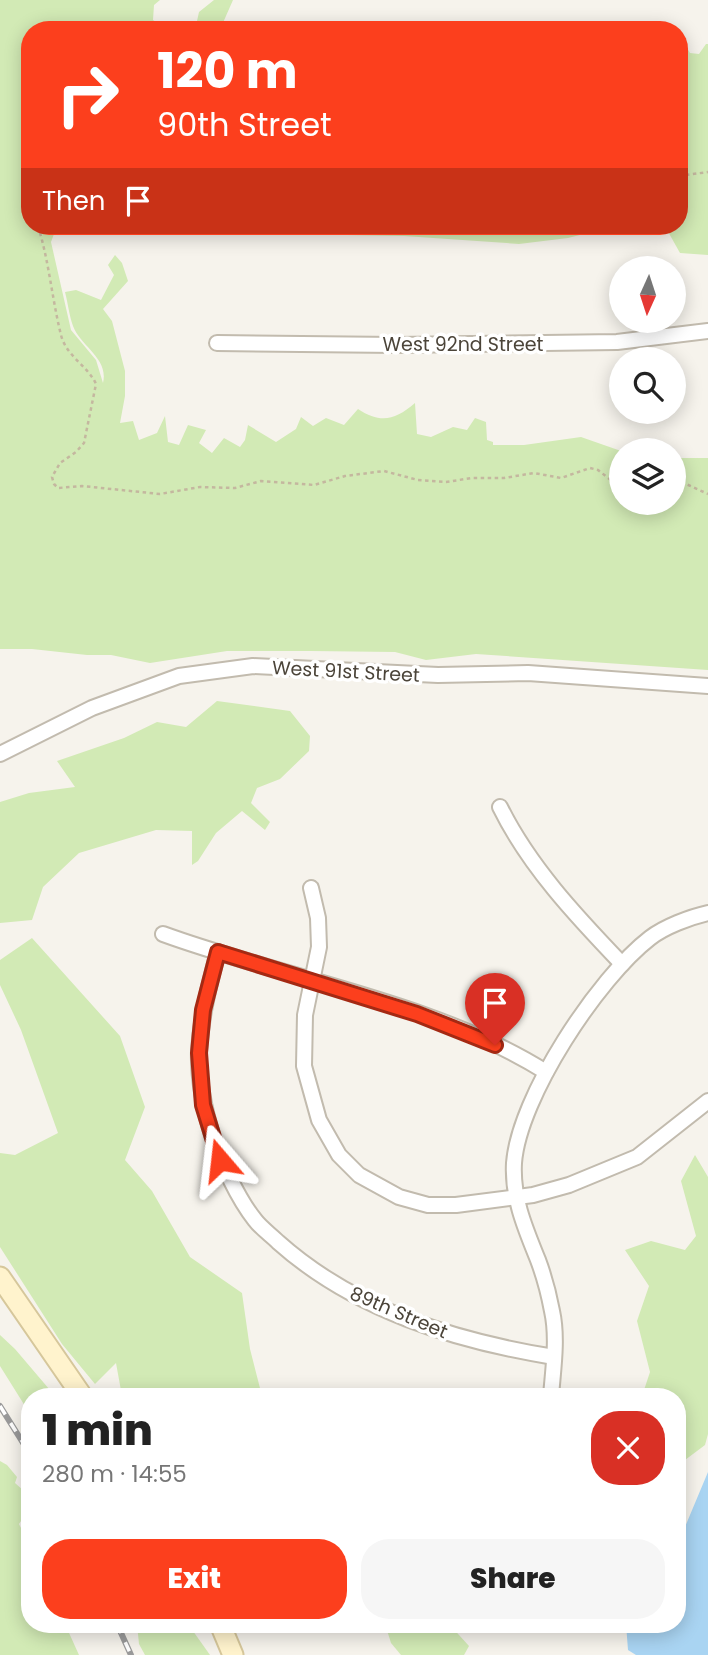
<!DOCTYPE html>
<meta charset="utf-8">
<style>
body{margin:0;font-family:Poppins,sans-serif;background:#f6f6f6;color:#222;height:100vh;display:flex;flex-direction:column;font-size:26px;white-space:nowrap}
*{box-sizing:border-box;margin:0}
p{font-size:23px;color:#767676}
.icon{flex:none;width:38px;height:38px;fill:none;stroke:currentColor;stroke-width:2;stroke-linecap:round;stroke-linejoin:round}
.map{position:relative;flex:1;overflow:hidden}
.panel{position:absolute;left:21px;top:1388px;width:665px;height:245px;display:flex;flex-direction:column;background:#fff;border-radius:28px;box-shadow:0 4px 18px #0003}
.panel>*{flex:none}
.banner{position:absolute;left:21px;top:21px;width:667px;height:214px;border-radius:28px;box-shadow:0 4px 18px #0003;background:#fc3f1d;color:#fff;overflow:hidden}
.needle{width:46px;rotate:183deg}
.controls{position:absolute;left:609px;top:256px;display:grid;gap:14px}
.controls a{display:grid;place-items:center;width:77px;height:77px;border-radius:50%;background:#fff;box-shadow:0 4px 18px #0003;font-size:35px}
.pin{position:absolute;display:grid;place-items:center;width:60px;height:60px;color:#fff;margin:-72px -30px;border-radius:50% 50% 50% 0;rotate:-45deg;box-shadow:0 0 7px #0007}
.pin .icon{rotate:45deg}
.me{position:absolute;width:77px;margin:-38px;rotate:343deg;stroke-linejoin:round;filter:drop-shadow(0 0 5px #0008)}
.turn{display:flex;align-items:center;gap:24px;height:147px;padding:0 21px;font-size:32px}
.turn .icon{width:91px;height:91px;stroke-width:2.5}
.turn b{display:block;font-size:49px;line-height:60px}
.then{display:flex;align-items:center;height:66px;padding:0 21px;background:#0003;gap:14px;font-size:26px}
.round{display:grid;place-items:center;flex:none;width:74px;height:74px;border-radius:28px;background:#f6f6f6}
.head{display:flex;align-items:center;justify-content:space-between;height:119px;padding:0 21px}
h1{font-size:42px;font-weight:800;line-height:52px}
.primary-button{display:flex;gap:14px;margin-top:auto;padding:14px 21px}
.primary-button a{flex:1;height:80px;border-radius:28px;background:#fc3f1d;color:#fff;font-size:28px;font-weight:800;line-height:80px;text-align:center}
.primary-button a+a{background:#f6f6f6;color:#222}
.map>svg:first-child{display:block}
.green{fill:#d2eab5}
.water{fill:#a9d4f2}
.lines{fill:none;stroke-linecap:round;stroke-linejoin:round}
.street-casing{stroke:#c2bbae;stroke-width:18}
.secondary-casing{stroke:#d6c79b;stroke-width:23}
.path{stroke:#c4b79f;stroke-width:2.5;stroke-dasharray:3.5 3.5;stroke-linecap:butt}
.street{stroke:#fff;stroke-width:14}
.secondary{stroke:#fff3cd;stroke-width:19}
.rail-casing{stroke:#9a9a9a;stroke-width:6}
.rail{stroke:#fff;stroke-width:3.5;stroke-dasharray:10;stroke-linecap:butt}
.route-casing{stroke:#a42913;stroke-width:18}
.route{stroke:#fc3f1d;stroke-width:12}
.labels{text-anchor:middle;stroke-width:7;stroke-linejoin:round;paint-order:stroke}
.street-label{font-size:19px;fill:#4b4439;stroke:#fff}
</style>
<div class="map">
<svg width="708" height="1655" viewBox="0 0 708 1655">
<rect width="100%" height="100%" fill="#f6f3ec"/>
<!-- green -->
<g class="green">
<path d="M 0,0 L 160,0 L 154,5 L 153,20 L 167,30 L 30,30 L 30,226 L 57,226 L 51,242 L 71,330 L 96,360 L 103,383 C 109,358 80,346 73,326 C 69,315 68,303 65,292 L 76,290 L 101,300 L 114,275 L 108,265 L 115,255 L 122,263 L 128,281 L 103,309 L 112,321 L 125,371 L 125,396 L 120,423 L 133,421 L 139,440 L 157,433 L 165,416 L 168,442 L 179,445 L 188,425 L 206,430 L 199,443 L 212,453 L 224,438 L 240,447 L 245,440 L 248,425 L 276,442 L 296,429 L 301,417 L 313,426 L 326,418 L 344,425 L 358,409 C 381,424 395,420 415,403 L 417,434 L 431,437 L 453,427 L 467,430 L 475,418 L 486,422 L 487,440 L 493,442 L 493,445 L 524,445 L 581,437 L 621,451 L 621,502 L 674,502 L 674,458 L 708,458 L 708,670 L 476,654 L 426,660 L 395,652 L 310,651 L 227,651 L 150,663 L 111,655 L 87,655 L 32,649 L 0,649 Z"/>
<path d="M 214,0 L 233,0 L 222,25 L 234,30 L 195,30 L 199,12 Z"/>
<path d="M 706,44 L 708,44 L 708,255 L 680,253 L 666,228 L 668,226 L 679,226 L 679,207 L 682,205 L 679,204 L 679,49 L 687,48 L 690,53 L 699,54 Z"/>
<path d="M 154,226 L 615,226 L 568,238 L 519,244 L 404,236 L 290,234 Z"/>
<path d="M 217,701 L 290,711 L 310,736 L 309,751 L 280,779 L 257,788 L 251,803 L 270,822 L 265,830 L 242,811 L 216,833 L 198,861 L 192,865 L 192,831 L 156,830 L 79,853 L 43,887 L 32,920 L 0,923 L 0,802 L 29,793 L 75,787 L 57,761 L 124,738 L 157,722 L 186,727 Z"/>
<path d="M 32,938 L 120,1036 L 145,1107 L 125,1160 L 152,1191 L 190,1257 L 242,1293 L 250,1349 L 262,1396 L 122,1396 L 116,1363 L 95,1384 L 62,1344 L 0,1247 L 0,1153 L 15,1155 L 58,1133 L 21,1030 L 0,985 L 0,960 Z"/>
<path d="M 695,1155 L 708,1177 L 708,1434 L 705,1445 L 677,1466 L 677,1396 L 642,1396 L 650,1372 L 637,1321 L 649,1286 L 625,1250 L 651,1241 L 685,1250 L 696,1236 L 681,1181 Z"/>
<path d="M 0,1335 L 15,1349 L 55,1396 L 30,1396 L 30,1414 L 0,1366 Z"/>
<path d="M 0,1461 L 7,1465 L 17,1477 L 15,1483 L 24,1491 L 29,1509 L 19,1524 L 30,1546 L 30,1624 L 65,1624 L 79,1655 L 0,1655 Z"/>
<path d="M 137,1624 L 188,1624 L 210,1655 L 145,1655 L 139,1644 Z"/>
<path d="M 385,1624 L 449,1624 L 469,1646 L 464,1655 L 401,1655 L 391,1643 Z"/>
</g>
<!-- water -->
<path class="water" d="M 708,1472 L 708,1655 L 636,1655 L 628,1650 L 626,1624 L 677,1624 L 677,1546 Z"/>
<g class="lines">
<!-- street casing -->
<g class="street-casing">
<g id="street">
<path d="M 217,343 L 396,345 L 617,342 L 708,331"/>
<path d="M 0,754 L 92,708 L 179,676 L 253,666 L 438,675 L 528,673 L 708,686"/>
<path d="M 500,807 C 529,866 576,916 622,964"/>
<path d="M 311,888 L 318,918 L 319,947 L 305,1015 L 304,1066 L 319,1120 L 339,1155 L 359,1175 L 399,1197 L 428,1205 L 456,1205 L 533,1195 L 569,1185 L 637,1157 L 708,1101"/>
<path d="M 163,934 C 286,979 435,1002 546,1072"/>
<path d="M 218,952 C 209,985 201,1017 199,1051 C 198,1079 204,1108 212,1135 C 220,1160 238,1199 255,1220 C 261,1228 271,1235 278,1242 C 354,1310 455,1341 554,1357"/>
<path d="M 551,1396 C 553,1370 558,1338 552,1311 C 549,1295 544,1276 538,1260 C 525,1228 512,1198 514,1163 C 519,1097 598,978 650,938 C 664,927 690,917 708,913"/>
</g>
</g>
<!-- secondary casing -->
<g class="secondary-casing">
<g id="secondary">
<path d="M 0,1277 L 82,1396"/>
<path d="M 220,1624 L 233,1655"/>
</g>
</g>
<!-- path -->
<g class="path">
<path d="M 679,176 L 708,172"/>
<path d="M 38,226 C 49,261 52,299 61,335 C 66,356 88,366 96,384 L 84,443 L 76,452 L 60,463 L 52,477 L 54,484 L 58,488 L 82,486 L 160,494 L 200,487 L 235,488 L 261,481 L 314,485 L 345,476 L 384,471 L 418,480 L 446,482 L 472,478 L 504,478 L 534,473 L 561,478 L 590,468 L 598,470 L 621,488"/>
<path d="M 674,486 L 686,484 L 708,494"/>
</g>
<!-- street -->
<use href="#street" class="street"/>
<!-- secondary -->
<use href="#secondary" class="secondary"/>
<!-- rail casing -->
<g class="rail-casing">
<g id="rail">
<path d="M 0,1406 L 30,1454"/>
<path d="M 117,1624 L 131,1655"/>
</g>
</g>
<!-- rail -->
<use href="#rail" class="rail"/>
</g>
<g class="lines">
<!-- route casing -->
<g class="route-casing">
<path id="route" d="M 220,1160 L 203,1105 L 199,1053 L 203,1010 L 218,952 L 417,1014 L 495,1045"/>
</g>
<!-- route -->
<use href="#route" class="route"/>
</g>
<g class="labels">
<!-- street labels -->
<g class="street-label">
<text x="463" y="351">West 92nd Street</text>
<text transform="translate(346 671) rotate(3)" y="7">West 91st Street</text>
<text transform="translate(399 1312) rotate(23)" y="7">89th Street</text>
</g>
</g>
</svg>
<div class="controls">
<a><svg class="needle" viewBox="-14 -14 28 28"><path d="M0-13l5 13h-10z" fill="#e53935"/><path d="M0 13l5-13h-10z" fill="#767676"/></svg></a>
<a><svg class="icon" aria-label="search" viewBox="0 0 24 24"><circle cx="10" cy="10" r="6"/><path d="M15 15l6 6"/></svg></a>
<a><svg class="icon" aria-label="layers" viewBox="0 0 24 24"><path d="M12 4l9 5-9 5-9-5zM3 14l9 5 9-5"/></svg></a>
</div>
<div class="pin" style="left:495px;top:1045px;background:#d93025"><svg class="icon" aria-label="arrive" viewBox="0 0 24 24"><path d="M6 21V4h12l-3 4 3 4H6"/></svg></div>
<svg class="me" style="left:220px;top:1160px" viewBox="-20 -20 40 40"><path d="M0-17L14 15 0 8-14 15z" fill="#fc3f1d" stroke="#fff" stroke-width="4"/></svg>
<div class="banner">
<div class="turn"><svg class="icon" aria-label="right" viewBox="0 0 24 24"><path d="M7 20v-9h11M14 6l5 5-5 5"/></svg><div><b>120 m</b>90th Street</div></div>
<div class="then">Then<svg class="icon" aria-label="arrive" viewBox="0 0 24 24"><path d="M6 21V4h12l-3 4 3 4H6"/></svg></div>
</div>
<section class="panel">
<div class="head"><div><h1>1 min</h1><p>280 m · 14:55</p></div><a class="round" style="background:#d93025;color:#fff"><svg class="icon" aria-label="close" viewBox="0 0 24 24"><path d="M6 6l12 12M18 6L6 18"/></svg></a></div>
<div class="primary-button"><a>Exit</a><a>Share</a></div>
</section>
</div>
